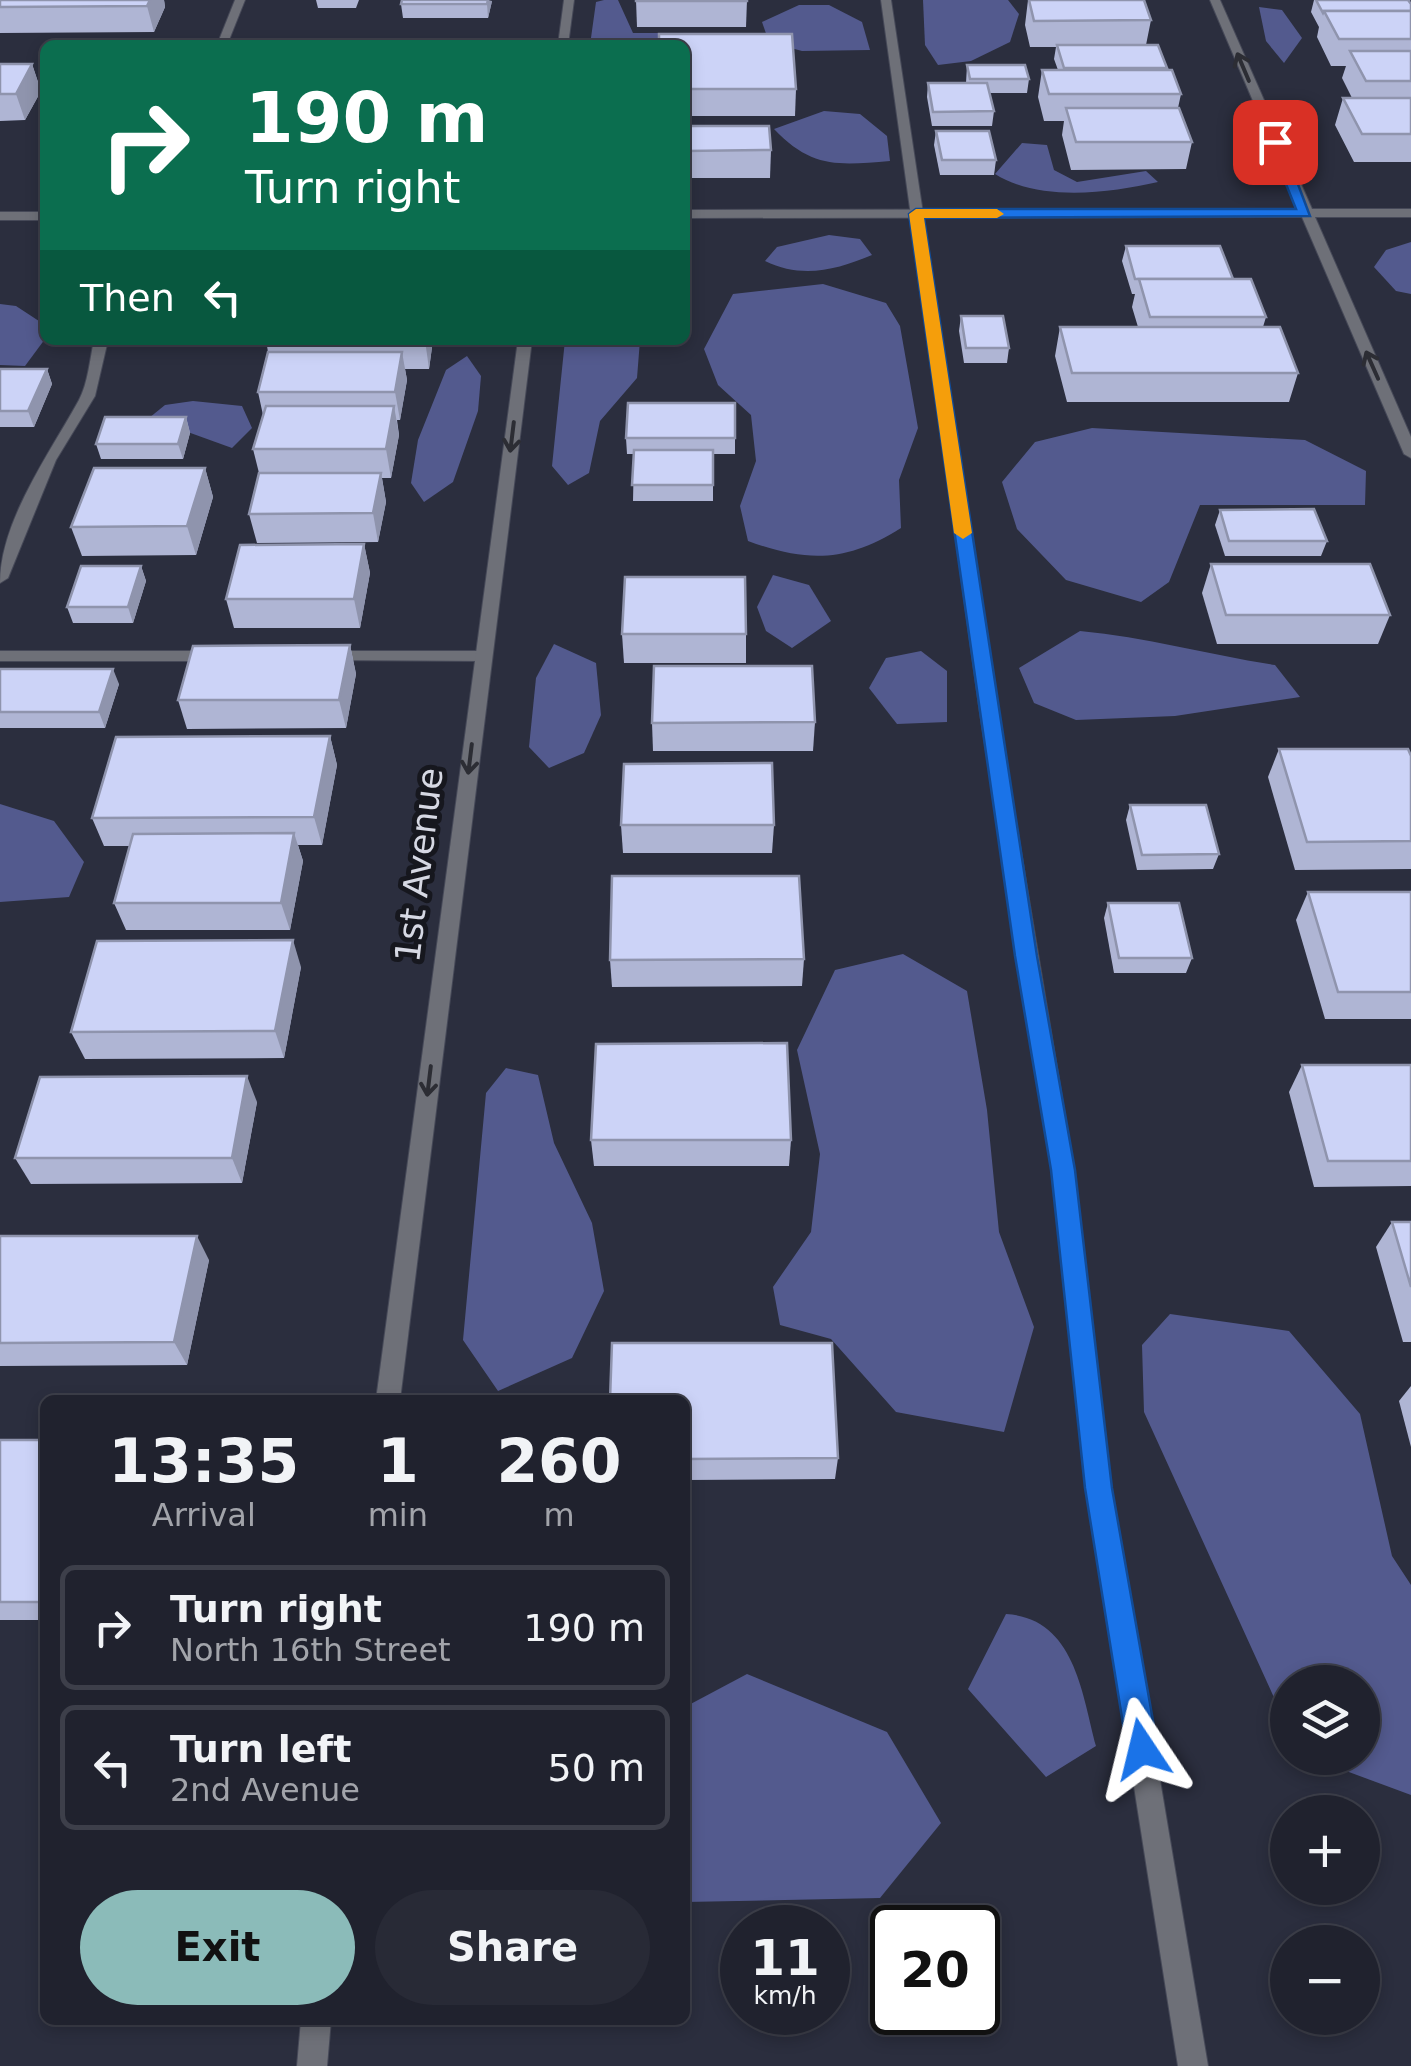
<!DOCTYPE html>
<meta charset="utf-8">
<style>
body{margin:0;font-family:"DejaVu Sans",sans-serif;background:#282a36;color:#f1f3f6;height:100vh;display:flex;flex-direction:column;font-size:38px;white-space:nowrap}
*{box-sizing:border-box;margin:0}
p{font-size:32px;color:#a2a4aa}
.icon{flex:none;width:55px;height:55px;fill:none;stroke:currentColor;stroke-width:2;stroke-linecap:round;stroke-linejoin:round}
.map{position:relative;flex:1;overflow:hidden}
.side{position:absolute;left:40px;top:1395px;width:650px;height:630px;display:flex;flex-direction:column;background:#20222e;border-radius:15px;box-shadow:0 5px 15px #0003,0 0 0 2px #3d3f4a}
.side>*{flex:none}
.hud{position:absolute;left:40px;top:40px;width:650px;height:305px;border-radius:15px;box-shadow:0 5px 15px #0003,0 0 0 2px #3d3f4a;background:#0b6e4f;color:#fff;overflow:hidden}
.buttons{position:absolute;left:1270px;top:1665px;display:grid;gap:20px}
.buttons a{display:grid;place-items:center;width:110px;height:110px;border-radius:50%;background:#20222e;box-shadow:0 5px 15px #0003,0 0 0 2px #3d3f4a;font-size:50px}
.speed{position:absolute;left:720px;top:1905px;display:flex;gap:20px;font-size:50px;font-weight:700;text-align:center}
.speed>*{display:grid;place-content:center;width:130px;height:130px;border-radius:50%;background:#20222e;box-shadow:0 5px 15px #0003,0 0 0 2px #3d3f4a;line-height:1}
.speed small{font-size:25px;font-weight:400}
.speed .limit{border:5px solid #111;border-radius:15px;background:#fff;color:#111}
.pin{position:absolute;display:grid;place-items:center;width:85px;height:85px;color:#fff;margin:-42px;border-radius:20px;box-shadow:0 5px 15px #0006}
.me{position:absolute;width:110px;margin:-55px;rotate:350deg;stroke-linejoin:round;filter:drop-shadow(0 0 8px #0008)}
.turn{display:flex;align-items:center;gap:35px;height:210px;padding:0 40px;font-size:45px}
.turn .icon{width:130px;height:130px;stroke-width:2.5}
.turn b{display:block;font-size:70px;line-height:85px}
.then{display:flex;align-items:center;height:95px;padding:0 40px;background:#0003;gap:20px;font-size:38px}
.eta{display:flex;justify-content:space-evenly;align-items:center;height:170px;text-align:center}
.eta b{font-size:60px;font-weight:700;line-height:70px}
.action{display:flex;gap:20px;margin-top:auto;padding:20px 40px}
.action a{flex:1;height:115px;border-radius:60px;background:#8bbbb9;color:#111;font-size:40px;font-weight:700;line-height:115px;text-align:center}
.action a+a{background:#282a36;color:#f1f3f6}
ul{padding:0;list-style:none}
li{display:flex;align-items:center;gap:30px;height:125px;margin:0 20px 15px;padding:0 20px;border:5px solid #3d3f4a;border-radius:15px}
li div{flex:1}
li b{display:block;font-size:38px}
li em{font-style:normal}
.map>svg:first-child{display:block}
.forest{fill:#535a8e}
.lines{fill:none;stroke-linecap:round;stroke-linejoin:round}
.service-casing{stroke:#464958;stroke-width:2}
.minor-casing{stroke:#464958;stroke-width:2}
.service{fill:#6e7078;fill-rule:evenodd}
.minor{fill:#6e7078;fill-rule:evenodd}
.wall{fill:#afb5d4}
.shaded-wall{fill:#8f94ad}
.building{fill:#ccd3f7;stroke:#8f94ad;stroke-width:2.5}
.oneway{stroke:#2c2d34}
.route{fill:#1a73e8;stroke:#114b97;stroke-width:2.5}
.slow{fill:#f59e0b}
.labels{text-anchor:middle;stroke-width:10;stroke-linejoin:round;paint-order:stroke}
.street-label{font-size:35px;fill:#d6d8e3;stroke:#16171e}
</style>
<div class="map">
<svg width="1411" height="2066" viewBox="0 0 1411 2066">
<rect width="100%" height="100%" fill="#2b2e3e"/>
<!-- forest -->
<g class="forest">
<path d="M 604,0 L 618,0 L 633,33 L 673,33 L 691,43 L 590,45 L 596,2 Z"/>
<path d="M 923,0 L 1008,0 L 1019,14 L 1010,42 L 971,61 L 938,65 L 925,45 Z"/>
<path d="M 799,5 L 829,5 L 862,22 L 870,50 L 802,51 L 769,42 L 762,22 Z"/>
<path d="M 1259,7 L 1282,10 L 1302,38 L 1284,63 L 1266,41 Z"/>
<path d="M 824,111 L 860,114 L 887,136 L 890,161 C 839,165 812,169 774,129 Z"/>
<path d="M 1022,143 L 1047,145 L 1054,170 L 1077,182 L 1146,171 L 1158,182 C 1109,193 1040,202 995,174 Z"/>
<path d="M 829,235 L 860,239 L 872,255 C 836,270 802,279 765,261 L 777,247 Z"/>
<path d="M 1411,242 L 1411,294 L 1396,291 L 1374,267 L 1386,250 Z"/>
<path d="M 823,284 L 886,303 L 900,326 L 918,428 L 899,480 L 901,528 C 847,562 808,563 748,541 L 740,506 L 756,461 L 751,415 L 718,385 L 704,349 L 733,294 Z"/>
<path d="M 0,304 L 16,306 L 45,325 L 45,339 L 25,366 L 0,365 Z"/>
<path d="M 565,340 L 640,340 L 637,378 L 600,421 L 589,473 L 568,485 L 552,466 Z"/>
<path d="M 467,356 L 481,376 L 478,411 L 453,482 L 424,502 L 411,483 L 418,440 L 446,370 Z"/>
<path d="M 193,401 L 242,406 L 252,428 L 232,448 L 149,418 L 165,405 Z"/>
<path d="M 1092,428 L 1305,440 L 1366,471 L 1365,505 L 1200,505 L 1169,582 L 1141,602 L 1066,580 L 1017,529 L 1002,482 L 1035,442 Z"/>
<path d="M 773,575 L 809,585 L 831,621 L 792,648 L 766,631 L 757,607 Z"/>
<path d="M 1080,631 C 1146,637 1209,655 1275,665 L 1300,697 L 1175,716 L 1076,720 L 1034,703 L 1019,668 Z"/>
<path d="M 554,644 L 596,663 L 601,715 L 584,753 L 549,768 L 529,747 L 536,678 Z"/>
<path d="M 921,651 L 947,671 L 947,722 L 897,724 L 869,688 L 886,658 Z"/>
<path d="M 0,804 L 54,821 L 84,862 L 69,897 L 0,902 Z"/>
<path d="M 903,954 L 967,991 L 987,1110 L 999,1232 L 1034,1327 L 1004,1432 L 896,1412 L 831,1339 L 780,1325 L 773,1287 L 811,1232 L 820,1154 L 797,1050 L 835,970 Z"/>
<path d="M 506,1068 L 538,1075 L 554,1143 L 592,1223 L 604,1291 L 572,1358 L 498,1391 L 463,1340 L 486,1093 Z"/>
<path d="M 1170,1314 L 1289,1331 L 1360,1414 L 1392,1556 L 1411,1585 L 1411,1795 L 1311,1758 L 1362,1758 L 1362,1682 L 1288,1682 L 1287,1726 L 1144,1412 L 1142,1345 Z"/>
<path d="M 1006,1614 C 1075,1618 1082,1694 1096,1746 L 1046,1777 L 968,1689 Z"/>
<path d="M 747,1674 L 887,1732 L 941,1823 L 880,1898 L 685,1902 L 685,1707 Z"/>
</g>
<g class="lines">
<!-- service casing -->
<g class="service-casing">
<g id="service">
<path d="M 235,0 L 245,0 L 227,45 L 217,45 Z"/>
<path d="M 881,0 L 891,0 L 998,713 L 1074,1170 L 1111,1488 L 1208,2066 L 1178,2066 L 1087,1488 L 1052,1170 L 980,713 Z"/>
<path d="M 94,340 L 108,340 L 95,396 L 56,460 L 8,578 L 0,583 C 0,521 50,453 79,400 C 88,383 90,359 94,340 Z"/>
<path d="M 0,651 L 218,651 L 226,656 L 218,661 L 0,661 Z"/>
<path d="M 327,651 L 483,651 L 491,656 L 483,661 L 321,660 L 319,656 Z"/>
</g>
</g>
<!-- minor casing -->
<g class="minor-casing">
<g id="minor">
<path d="M 564,0 L 574,0 L 568,45 L 558,45 Z"/>
<path d="M 1210,0 L 1220,0 L 1312,209 L 1411,209 L 1411,217 L 1315,217 L 1411,437 L 1411,458 L 1404,454 L 1302,217 L 685,218 L 685,210 L 1299,209 Z"/>
<rect x="0" y="212" width="45" height="8"/>
<path d="M 518,340 L 532,340 L 400,1400 L 376,1400 Z"/>
<path d="M 301,2020 L 331,2020 L 327,2066 L 297,2066 Z"/>
</g>
</g>
<!-- service -->
<use href="#service" class="service"/>
<!-- minor -->
<use href="#minor" class="minor"/>
</g>
<!-- wall -->
<g class="wall">
<path d="M 0,0 L 164,0 L 165,7 L 154,32 L 0,33 Z"/>
<path d="M 316,0 L 359,0 L 356,8 L 318,8 Z"/>
<path d="M 636,0 L 747,0 L 746,27 L 637,27 Z"/>
<path d="M 1028,0 L 1151,20 L 1146,45 L 1167,68 L 1166,70 L 1181,94 L 1178,108 L 1192,142 L 1186,169 L 1071,170 L 1062,135 L 1064,121 L 1044,121 L 1038,97 L 1042,70 L 1058,70 L 1054,59 L 1056,47 L 1030,47 L 1025,25 Z"/>
<path d="M 1314,0 L 1411,0 L 1409,1 L 1411,4 L 1411,162 L 1354,162 L 1335,125 L 1343,98 L 1352,98 L 1342,78 L 1346,66 L 1331,66 L 1317,37 L 1319,27 L 1311,12 Z"/>
<path d="M 492,1 L 488,18 L 403,18 L 401,4 Z"/>
<path d="M 685,45 L 796,89 L 795,116 L 685,116 Z"/>
<path d="M 0,64 L 32,64 L 41,91 L 25,120 L 0,121 Z"/>
<path d="M 967,65 L 1029,79 L 1027,93 L 990,93 L 994,111 L 992,126 L 932,126 L 927,97 L 928,83 L 966,83 Z"/>
<path d="M 685,126 L 771,150 L 770,178 L 685,178 Z"/>
<path d="M 936,131 L 996,160 L 994,175 L 940,175 L 934,145 Z"/>
<path d="M 1126,246 L 1233,279 L 1266,317 L 1263,327 L 1298,373 L 1289,402 L 1067,402 L 1055,356 L 1060,327 L 1138,327 L 1132,307 L 1135,294 L 1132,294 L 1122,261 Z"/>
<path d="M 961,316 L 1009,348 L 1007,363 L 964,363 L 959,331 Z"/>
<path d="M 266,340 L 433,340 L 429,369 L 405,369 L 407,380 L 400,420 L 397,420 L 399,435 L 391,478 L 382,478 L 386,502 L 378,542 L 257,543 L 249,514 L 259,473 L 253,449 L 263,415 L 258,392 L 268,352 Z"/>
<path d="M 0,369 L 47,369 L 52,384 L 34,427 L 0,427 Z"/>
<path d="M 735,403 L 735,454 L 713,454 L 713,501 L 633,501 L 634,454 L 627,454 L 626,438 Z"/>
<path d="M 186,417 L 190,433 L 183,459 L 101,459 L 96,444 Z"/>
<path d="M 205,468 L 213,497 L 196,555 L 82,556 L 71,527 Z"/>
<path d="M 1220,510 L 1327,541 L 1321,556 L 1225,556 L 1215,525 Z"/>
<path d="M 364,544 L 370,573 L 360,628 L 234,628 L 226,599 Z"/>
<path d="M 1211,564 L 1390,615 L 1378,644 L 1217,644 L 1202,593 Z"/>
<path d="M 141,566 L 146,581 L 133,623 L 73,623 L 67,607 Z"/>
<path d="M 622,634 L 746,634 L 746,663 L 624,663 Z"/>
<path d="M 350,645 L 356,674 L 346,728 L 187,729 L 178,700 Z"/>
<path d="M 0,669 L 119,684 L 105,728 L 0,728 Z"/>
<path d="M 815,722 L 813,751 L 653,751 L 652,723 Z"/>
<path d="M 330,736 L 337,765 L 322,845 L 298,845 L 303,861 L 290,930 L 126,930 L 114,903 L 130,846 L 104,846 L 92,818 Z"/>
<path d="M 1279,749 L 1411,756 L 1411,869 L 1295,870 L 1268,777 Z"/>
<path d="M 1130,805 L 1219,854 L 1213,869 L 1137,870 L 1126,820 Z"/>
<path d="M 621,825 L 774,825 L 772,853 L 623,853 Z"/>
<path d="M 1308,892 L 1411,892 L 1411,1019 L 1325,1019 L 1296,920 Z"/>
<path d="M 1108,903 L 1192,958 L 1186,973 L 1114,973 L 1104,918 Z"/>
<path d="M 804,959 L 802,986 L 612,987 L 610,960 Z"/>
<path d="M 301,967 L 284,1058 L 85,1059 L 71,1032 Z"/>
<path d="M 1302,1065 L 1411,1065 L 1411,1186 L 1314,1187 L 1289,1092 Z"/>
<path d="M 257,1102 L 242,1183 L 31,1184 L 15,1158 Z"/>
<path d="M 591,1140 L 791,1140 L 789,1166 L 594,1166 Z"/>
<path d="M 1392,1222 L 1411,1222 L 1411,1342 L 1403,1342 L 1376,1247 Z"/>
<path d="M 0,1236 L 209,1260 L 187,1365 L 0,1366 Z"/>
<path d="M 1411,1386 L 1411,1447 L 1399,1401 Z"/>
<path d="M 685,1400 L 838,1458 L 835,1479 L 685,1480 Z"/>
<rect x="0" y="1440" width="45" height="180"/>
</g>
<!-- shaded-wall -->
<g class="shaded-wall">
<path d="M 150,0 L 164,0 L 165,7 L 154,32 L 147,6 Z"/>
<path d="M 488,0 L 492,1 L 488,18 L 487,4 Z"/>
<path d="M 32,64 L 41,91 L 25,120 L 16,94 Z"/>
<path d="M 425,340 L 433,340 L 429,369 Z"/>
<path d="M 402,352 L 407,380 L 400,420 L 395,392 Z"/>
<path d="M 47,369 L 52,384 L 34,427 L 28,411 Z"/>
<path d="M 394,406 L 399,435 L 391,478 L 386,449 Z"/>
<path d="M 186,417 L 190,433 L 183,459 L 178,444 Z"/>
<path d="M 205,468 L 213,497 L 196,555 L 187,526 Z"/>
<path d="M 381,473 L 386,502 L 378,542 L 373,513 Z"/>
<path d="M 364,544 L 370,573 L 360,628 L 354,599 Z"/>
<path d="M 141,566 L 146,581 L 133,623 L 128,607 Z"/>
<path d="M 350,645 L 356,674 L 346,728 L 339,700 Z"/>
<path d="M 113,669 L 119,684 L 105,728 L 99,712 Z"/>
<path d="M 330,736 L 337,765 L 322,845 L 314,817 Z"/>
<path d="M 294,833 L 303,861 L 290,930 L 281,903 Z"/>
<path d="M 293,940 L 301,967 L 284,1058 L 275,1031 Z"/>
<path d="M 247,1076 L 257,1102 L 242,1183 L 232,1158 Z"/>
<path d="M 197,1236 L 209,1260 L 187,1365 L 174,1342 Z"/>
</g>
<!-- building -->
<g class="building">
<path d="M 0,0 L 150,0 L 147,6 L 0,7 Z"/>
<path d="M 402,0 L 488,0 L 487,4 L 401,4 Z"/>
<rect x="636" y="0" width="111" height="1"/>
<path d="M 1029,0 L 1144,0 L 1151,20 L 1034,21 Z"/>
<path d="M 1316,0 L 1408,0 L 1411,4 L 1411,11 L 1324,11 L 1323,13 Z"/>
<path d="M 1324,11 L 1411,11 L 1411,39 L 1339,39 Z"/>
<path d="M 659,34 L 792,34 L 796,89 L 685,89 L 685,45 L 659,45 Z"/>
<path d="M 396,40 L 486,40 L 485,45 L 395,45 Z"/>
<path d="M 1057,45 L 1158,45 L 1167,68 L 1064,68 Z"/>
<path d="M 1350,51 L 1411,51 L 1411,81 L 1366,81 Z"/>
<path d="M 0,64 L 32,64 L 16,94 L 0,94 Z"/>
<path d="M 967,65 L 1025,65 L 1029,79 L 970,79 Z"/>
<path d="M 1042,70 L 1172,70 L 1181,94 L 1049,94 Z"/>
<path d="M 928,83 L 987,83 L 994,111 L 933,112 Z"/>
<path d="M 1343,98 L 1411,98 L 1411,134 L 1362,134 Z"/>
<path d="M 1066,108 L 1179,108 L 1192,142 L 1076,142 Z"/>
<path d="M 685,126 L 769,126 L 771,150 L 685,151 Z"/>
<path d="M 936,131 L 989,131 L 996,160 L 942,160 Z"/>
<path d="M 1126,246 L 1220,246 L 1233,279 L 1135,279 Z"/>
<path d="M 1139,279 L 1251,279 L 1266,317 L 1150,317 Z"/>
<path d="M 961,316 L 1003,316 L 1009,348 L 966,348 Z"/>
<path d="M 1060,327 L 1280,327 L 1298,373 L 1072,373 Z"/>
<path d="M 266,340 L 425,340 L 266,341 Z"/>
<path d="M 268,352 L 402,352 L 395,392 L 258,392 Z"/>
<path d="M 0,369 L 47,369 L 28,411 L 0,411 Z"/>
<path d="M 628,403 L 735,403 L 735,438 L 626,438 Z"/>
<path d="M 266,406 L 394,406 L 386,449 L 253,449 Z"/>
<path d="M 105,417 L 186,417 L 178,444 L 96,444 Z"/>
<path d="M 634,450 L 713,450 L 713,485 L 632,485 Z"/>
<path d="M 94,468 L 205,468 L 187,526 L 71,527 Z"/>
<path d="M 259,473 L 381,473 L 373,513 L 249,514 Z"/>
<path d="M 1314,509 L 1327,541 L 1229,541 L 1220,510 Z"/>
<path d="M 364,544 L 354,599 L 226,599 L 240,545 Z"/>
<path d="M 1211,564 L 1370,564 L 1390,615 L 1226,615 Z"/>
<path d="M 81,566 L 141,566 L 128,607 L 67,607 Z"/>
<path d="M 625,577 L 745,577 L 746,634 L 622,634 Z"/>
<path d="M 350,645 L 339,700 L 178,700 L 193,646 Z"/>
<path d="M 654,666 L 812,666 L 815,722 L 652,723 Z"/>
<path d="M 0,669 L 113,669 L 99,712 L 0,712 Z"/>
<path d="M 330,736 L 314,817 L 92,818 L 116,737 Z"/>
<path d="M 1279,749 L 1408,749 L 1411,756 L 1411,841 L 1307,842 Z"/>
<path d="M 772,763 L 774,825 L 621,825 L 624,764 Z"/>
<path d="M 1130,805 L 1206,805 L 1219,854 L 1142,855 Z"/>
<path d="M 294,833 L 281,903 L 114,903 L 133,834 Z"/>
<path d="M 612,876 L 799,876 L 804,959 L 610,960 Z"/>
<path d="M 1308,892 L 1411,892 L 1411,992 L 1338,992 Z"/>
<path d="M 1108,903 L 1179,903 L 1192,958 L 1119,958 Z"/>
<path d="M 293,940 L 275,1031 L 71,1032 L 97,941 Z"/>
<path d="M 787,1043 L 791,1140 L 591,1140 L 596,1044 Z"/>
<path d="M 1302,1065 L 1411,1065 L 1411,1161 L 1328,1161 Z"/>
<path d="M 247,1076 L 232,1158 L 15,1158 L 40,1077 Z"/>
<path d="M 1392,1222 L 1411,1222 L 1411,1287 Z"/>
<path d="M 0,1236 L 197,1236 L 174,1342 L 0,1343 Z"/>
<path d="M 612,1343 L 832,1343 L 838,1458 L 685,1459 L 685,1400 L 610,1400 Z"/>
<rect x="0" y="1440" width="45" height="162"/>
</g>
<!-- one-way arrows -->
<defs><path id="oneway-shaft" d="M-6 0H5M1.5-3L5.5 0L1.5 3" fill="none" stroke-width="1.6" stroke-linecap="round" stroke-linejoin="round" transform="scale(2.5)"/></defs>
<g class="oneway">
<use href="#oneway-shaft" transform="translate(1243 67) rotate(-113)"/>
<use href="#oneway-shaft" transform="translate(1372 365) rotate(-114)"/>
<use href="#oneway-shaft" transform="translate(512 437) rotate(97)"/>
<use href="#oneway-shaft" transform="translate(470 759) rotate(97)"/>
<use href="#oneway-shaft" transform="translate(429 1081) rotate(97)"/>
</g>
<!-- route -->
<path class="route" d="M 1275,138 L 1282,142 L 1310,216 L 924,218 L 1037,956 L 1075,1170 L 1112,1488 L 1158,1749 L 1153,1760 L 1142,1764 L 1132,1760 L 1127,1749 L 1085,1488 L 1051,1170 L 1015,956 L 909,214 L 916,209 L 1296,209 L 1269,142 Z"/>
<!-- slow -->
<path class="slow" d="M 916,209 L 997,209 L 1004,214 L 997,218 L 924,218 L 972,533 L 963,539 L 954,533 L 909,214 Z"/>
<g class="labels">
<!-- street labels -->
<g class="street-label">
<text transform="translate(419 865) rotate(-83)" y="12">1st Avenue</text>
</g>
</g>
</svg>
<div class="buttons">
<a><svg class="icon" aria-label="layers" viewBox="0 0 24 24"><path d="M12 4l9 5-9 5-9-5zM3 14l9 5 9-5"/></svg></a>
<a>+</a>
<a>−</a>
</div>
<div class="speed"><div>11<small>km/h</small></div><div class="limit">20</div></div>
<div class="pin" style="left:1275px;top:142px;background:#d93025"><svg class="icon" aria-label="arrive" viewBox="0 0 24 24"><path d="M6 21V4h12l-3 4 3 4H6"/></svg></div>
<svg class="me" style="left:1142px;top:1749px" viewBox="-20 -20 40 40"><path d="M0-17L14 15 0 8-14 15z" fill="#1a73e8" stroke="#fff" stroke-width="4"/></svg>
<div class="hud">
<div class="turn"><svg class="icon" aria-label="right" viewBox="0 0 24 24"><path d="M7 20v-9h11M14 6l5 5-5 5"/></svg><div><b>190 m</b>Turn right</div></div>
<div class="then">Then<svg class="icon" aria-label="left" viewBox="0 0 24 24"><path d="M17 20v-9H6M10 6l-5 5 5 5"/></svg></div>
</div>
<section class="side">
<div class="eta">
<div><b>13:35</b><p>Arrival</p></div>
<div><b>1</b><p>min</p></div>
<div><b>260</b><p>m</p></div>
</div>
<ul>
<li><svg class="icon" aria-label="right" viewBox="0 0 24 24"><path d="M7 20v-9h11M14 6l5 5-5 5"/></svg><div><b>Turn right</b><p>North 16th Street</p></div><em>190 m</em></li>
<li><svg class="icon" aria-label="left" viewBox="0 0 24 24"><path d="M17 20v-9H6M10 6l-5 5 5 5"/></svg><div><b>Turn left</b><p>2nd Avenue</p></div><em>50 m</em></li>
</ul>
<div class="action"><a>Exit</a><a>Share</a></div>
</section>
</div>
